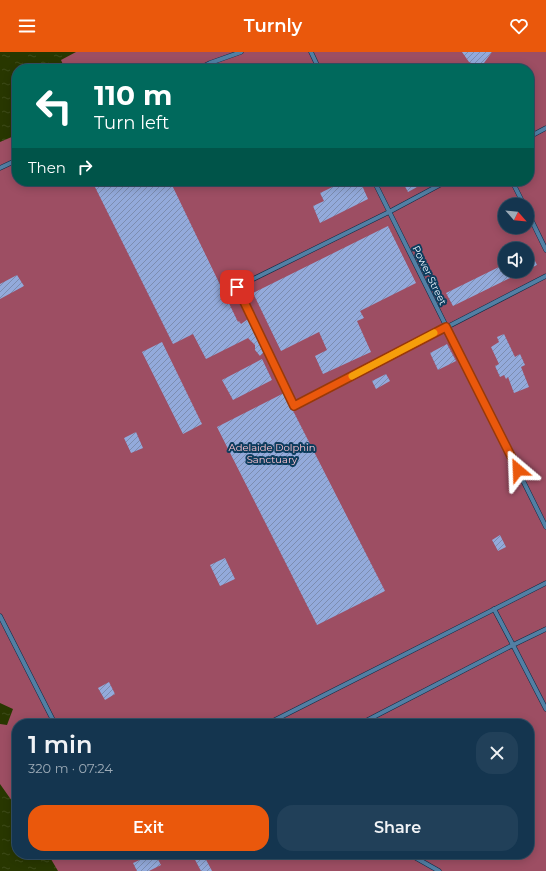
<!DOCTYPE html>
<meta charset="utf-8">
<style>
body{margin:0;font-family:Montserrat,sans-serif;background:#214059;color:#f1f3f6;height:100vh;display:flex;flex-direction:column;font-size:15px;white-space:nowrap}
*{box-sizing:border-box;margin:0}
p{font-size:13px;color:#9dabb7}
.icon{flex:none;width:22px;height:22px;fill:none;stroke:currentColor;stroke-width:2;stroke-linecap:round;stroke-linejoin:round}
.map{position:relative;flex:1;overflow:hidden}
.side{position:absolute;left:12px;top:667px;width:522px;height:140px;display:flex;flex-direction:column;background:#14354f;border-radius:16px;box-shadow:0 2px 10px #0003,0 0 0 1px #335066}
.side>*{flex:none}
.hud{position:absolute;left:12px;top:12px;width:522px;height:122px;border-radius:16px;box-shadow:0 2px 10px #0003,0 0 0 1px #335066;background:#00695c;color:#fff;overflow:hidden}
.needle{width:26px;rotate:117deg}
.tools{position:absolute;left:498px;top:146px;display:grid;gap:8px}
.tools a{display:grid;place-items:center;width:36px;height:36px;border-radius:50%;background:#14354f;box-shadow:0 2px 10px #0003,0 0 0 1px #335066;font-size:20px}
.pin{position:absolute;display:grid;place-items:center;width:34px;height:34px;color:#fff;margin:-17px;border-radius:8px;box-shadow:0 2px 6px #0006}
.me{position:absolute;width:44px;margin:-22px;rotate:334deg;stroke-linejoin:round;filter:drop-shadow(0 0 3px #0008)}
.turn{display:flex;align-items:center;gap:14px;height:84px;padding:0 16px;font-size:18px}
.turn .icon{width:52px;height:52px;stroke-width:2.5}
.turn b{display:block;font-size:28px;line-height:34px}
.then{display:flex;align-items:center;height:38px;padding:0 16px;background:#0003;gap:8px;font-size:15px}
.round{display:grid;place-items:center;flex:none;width:42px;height:42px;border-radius:16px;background:#214059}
.head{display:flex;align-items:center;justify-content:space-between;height:68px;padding:0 16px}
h1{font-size:24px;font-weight:600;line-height:30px}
.button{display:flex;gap:8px;margin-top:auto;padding:8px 16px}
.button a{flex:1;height:46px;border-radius:16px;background:#ea580c;color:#fff;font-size:16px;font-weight:600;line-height:46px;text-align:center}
.button a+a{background:#214059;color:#f1f3f6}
header{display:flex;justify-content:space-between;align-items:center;height:52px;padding:0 16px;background:#ea580c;color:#fff;font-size:18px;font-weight:600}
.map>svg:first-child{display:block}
.green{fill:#9d4e63;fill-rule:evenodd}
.water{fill:url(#water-ripples)}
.building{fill:url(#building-hatch)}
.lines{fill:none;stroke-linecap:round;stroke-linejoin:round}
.service-casing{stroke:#092c46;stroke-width:5}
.service{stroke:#527fa4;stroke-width:4}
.route-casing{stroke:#983908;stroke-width:10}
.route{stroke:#ea580c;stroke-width:7}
.slow{stroke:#f59e0b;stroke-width:7}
.labels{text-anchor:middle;stroke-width:4;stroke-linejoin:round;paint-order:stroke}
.street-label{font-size:10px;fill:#ebf4fd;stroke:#0d3c5d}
.park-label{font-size:10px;fill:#fdc5d1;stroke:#0d3c5d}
</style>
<header><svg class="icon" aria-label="menu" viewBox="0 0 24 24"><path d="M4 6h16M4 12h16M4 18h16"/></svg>Turnly<svg class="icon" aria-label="heart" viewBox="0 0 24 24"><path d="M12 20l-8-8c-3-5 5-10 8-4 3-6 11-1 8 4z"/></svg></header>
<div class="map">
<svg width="546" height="819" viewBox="0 0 546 819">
<defs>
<pattern id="water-ripples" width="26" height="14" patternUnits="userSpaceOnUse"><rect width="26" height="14" fill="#283700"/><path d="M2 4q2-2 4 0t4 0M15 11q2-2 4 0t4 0" fill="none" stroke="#3d4b19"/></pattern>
<pattern id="building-hatch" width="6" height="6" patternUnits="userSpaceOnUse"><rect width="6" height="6" fill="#93aadb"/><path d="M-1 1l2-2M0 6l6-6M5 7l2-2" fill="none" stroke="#7c8db0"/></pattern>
</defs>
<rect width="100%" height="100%" fill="#1a4769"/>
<!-- green -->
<path class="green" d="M 0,0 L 546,0 L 546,819 L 0,819 ZM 17,17 L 529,17 L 529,129 L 17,129 ZM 505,153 L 527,153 L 527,175 L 505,175 ZM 505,197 L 527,197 L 527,219 L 505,219 ZM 17,672 L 529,672 L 529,802 L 17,802 Z"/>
<!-- water -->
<g class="water">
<path d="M 0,0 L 76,0 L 61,8 L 65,17 L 17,17 L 17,81 L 14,84 L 0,90 Z"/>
<path d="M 0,651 L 13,657 L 7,673 L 0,672 Z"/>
<path d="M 0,732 L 17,756 L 17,802 L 48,802 L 58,819 L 0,819 Z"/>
</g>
<!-- building -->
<g class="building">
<path d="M 462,0 L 492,0 L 481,15 L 469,10 Z"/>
<path d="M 92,129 L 170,129 L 238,270 L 239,269 L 241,272 L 248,267 L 264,300 L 260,304 L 255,298 L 255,293 L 248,286 L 206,307 L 193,282 L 173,292 Z"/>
<path d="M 345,129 L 360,129 L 368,147 L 320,171 L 313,154 L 324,149 L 320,141 Z"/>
<path d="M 402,129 L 416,129 L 419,134 L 408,140 Z"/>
<path d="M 388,174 L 416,231 L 360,259 L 364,266 L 357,269 L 371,300 L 323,322 L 315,304 L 327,298 L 319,280 L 281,299 L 253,241 Z"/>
<path d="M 527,193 L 537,213 L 527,218 Z"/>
<path d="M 505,212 L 505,219 L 524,219 L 453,254 L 446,241 Z"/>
<path d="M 17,223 L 24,234 L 0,247 L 0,232 Z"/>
<path d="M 504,282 L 515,305 L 520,302 L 525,313 L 521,315 L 529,335 L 514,341 L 508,325 L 506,327 L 504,323 L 500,325 L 495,314 L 499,312 L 491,295 L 499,290 L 497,285 Z"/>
<path d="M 162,290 L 202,372 L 183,382 L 142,300 Z"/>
<path d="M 447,292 L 456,309 L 438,318 L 430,301 Z"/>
<path d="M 262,307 L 272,328 L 233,348 L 222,328 Z"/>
<path d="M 386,322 L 390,329 L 376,337 L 372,329 Z"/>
<path d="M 284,341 L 385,539 L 317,573 L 217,375 Z"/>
<path d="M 136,380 L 143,396 L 131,401 L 124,386 Z"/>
<path d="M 500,483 L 506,495 L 498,499 L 492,488 Z"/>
<path d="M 225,506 L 235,527 L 220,534 L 210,513 Z"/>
<path d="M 109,630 L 115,642 L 105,648 L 98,636 Z"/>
<path d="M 153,802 L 155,802 L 161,813 L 149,819 L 137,819 L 133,811 Z"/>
<path d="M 192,802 L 203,802 L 212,819 L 201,819 Z"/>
</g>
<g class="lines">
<!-- service casing -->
<g class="service-casing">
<g id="service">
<path d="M 311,0 L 319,17"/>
<path d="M 198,17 L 210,11 L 241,0"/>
<path d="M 529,85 L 546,76"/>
<path d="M 0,116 L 17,108"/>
<path d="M 374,129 L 546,475"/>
<path d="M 447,129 L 389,160 L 237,235 L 294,354 L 546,224"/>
<path d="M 512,129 L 524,153"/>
<path d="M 527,159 L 546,198"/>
<path d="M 0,564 L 55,672"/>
<path d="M 546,577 L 513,593 L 546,657"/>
<path d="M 267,672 L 546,531"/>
<path d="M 360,672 L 513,593 L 494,557"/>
<path d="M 409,802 L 439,819"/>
</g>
</g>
<!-- service -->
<use href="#service" class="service"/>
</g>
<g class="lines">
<!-- route casing -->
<g class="route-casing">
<path id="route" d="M 237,235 L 294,354 L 446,275 L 518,418"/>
</g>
<!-- route -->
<use href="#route" class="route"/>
<!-- slow -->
<path class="slow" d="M 352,324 L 434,281"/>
</g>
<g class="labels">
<!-- street labels -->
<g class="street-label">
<text transform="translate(430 223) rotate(64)" y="4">Power Street</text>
</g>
<!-- park labels -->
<g class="park-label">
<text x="272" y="399">Adelaide Dolphin<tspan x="272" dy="12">Sanctuary</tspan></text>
</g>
</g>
</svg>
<div class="tools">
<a><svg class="needle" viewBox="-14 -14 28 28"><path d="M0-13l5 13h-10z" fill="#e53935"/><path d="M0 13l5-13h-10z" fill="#9dabb7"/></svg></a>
<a><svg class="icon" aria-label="sound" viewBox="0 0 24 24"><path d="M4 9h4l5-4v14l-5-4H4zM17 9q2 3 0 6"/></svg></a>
</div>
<div class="pin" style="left:237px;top:235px;background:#d93025"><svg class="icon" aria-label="arrive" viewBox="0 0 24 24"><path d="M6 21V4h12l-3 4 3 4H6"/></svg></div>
<svg class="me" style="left:518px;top:418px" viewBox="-20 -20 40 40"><path d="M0-17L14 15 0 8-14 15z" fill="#ea580c" stroke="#fff" stroke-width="4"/></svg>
<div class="hud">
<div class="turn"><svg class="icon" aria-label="left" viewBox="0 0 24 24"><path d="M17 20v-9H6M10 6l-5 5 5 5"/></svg><div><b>110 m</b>Turn left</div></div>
<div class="then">Then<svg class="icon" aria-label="right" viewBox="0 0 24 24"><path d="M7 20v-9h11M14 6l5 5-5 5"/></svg></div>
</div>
<section class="side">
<div class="head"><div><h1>1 min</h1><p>320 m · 07:24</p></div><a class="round"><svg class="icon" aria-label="close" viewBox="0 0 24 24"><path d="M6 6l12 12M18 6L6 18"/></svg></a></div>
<div class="button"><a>Exit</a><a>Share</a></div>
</section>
</div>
